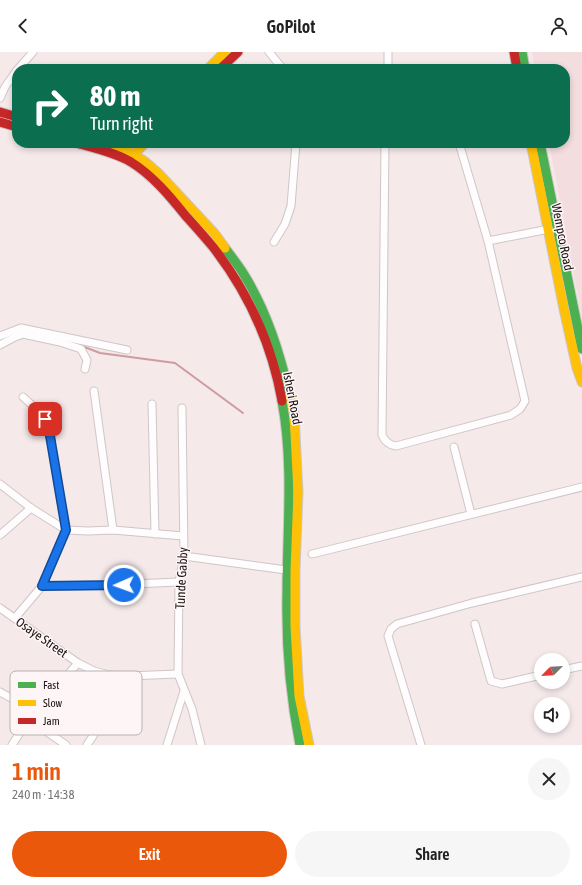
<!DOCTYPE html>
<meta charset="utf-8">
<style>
body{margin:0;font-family:"Asap Condensed",sans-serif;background:#f6f6f6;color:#222;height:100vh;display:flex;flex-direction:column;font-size:15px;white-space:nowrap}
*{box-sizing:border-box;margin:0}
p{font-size:13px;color:#767676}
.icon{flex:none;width:22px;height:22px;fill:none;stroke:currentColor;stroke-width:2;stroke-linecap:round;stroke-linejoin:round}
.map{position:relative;height:693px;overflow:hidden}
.side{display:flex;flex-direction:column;background:#fff;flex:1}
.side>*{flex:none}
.top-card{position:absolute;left:12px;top:12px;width:558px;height:84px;border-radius:16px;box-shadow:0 2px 6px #0003;background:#0b6e4f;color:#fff;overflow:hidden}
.needle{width:26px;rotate:246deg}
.buttons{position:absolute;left:534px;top:601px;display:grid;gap:8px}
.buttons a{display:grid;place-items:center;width:36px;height:36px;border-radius:50%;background:#fff;box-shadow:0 2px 6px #0003;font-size:20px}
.pin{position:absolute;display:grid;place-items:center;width:34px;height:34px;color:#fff;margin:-17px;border-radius:8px;box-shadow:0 2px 6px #0006}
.me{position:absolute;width:44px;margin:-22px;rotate:268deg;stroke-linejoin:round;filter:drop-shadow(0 0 3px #0008)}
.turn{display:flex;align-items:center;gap:14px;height:84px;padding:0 12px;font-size:18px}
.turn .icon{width:52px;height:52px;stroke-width:2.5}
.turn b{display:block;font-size:28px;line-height:34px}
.round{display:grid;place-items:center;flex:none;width:42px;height:42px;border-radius:21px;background:#f6f6f6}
.headline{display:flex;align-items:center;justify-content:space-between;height:68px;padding:0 12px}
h1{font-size:24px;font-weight:600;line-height:30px;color:#ea580c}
.action{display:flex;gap:8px;margin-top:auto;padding:8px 12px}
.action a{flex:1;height:46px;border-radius:24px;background:#ea580c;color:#fff;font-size:16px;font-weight:600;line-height:46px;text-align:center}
.action a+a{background:#f6f6f6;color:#222}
header{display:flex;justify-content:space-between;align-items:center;height:52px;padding:0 12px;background:#fff;font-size:18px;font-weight:600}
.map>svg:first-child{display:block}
.built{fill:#f3dddf}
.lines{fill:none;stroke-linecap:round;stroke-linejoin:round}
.stream{stroke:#cf9ba1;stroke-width:2}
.street-casing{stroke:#cfc6c7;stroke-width:9}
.fast-casing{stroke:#cfc6c7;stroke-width:11}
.slow-casing{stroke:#cfc6c7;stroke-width:11}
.jam-casing{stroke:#cfc6c7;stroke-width:11}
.street{stroke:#fefcfc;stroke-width:7}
.fast{stroke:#4caf50;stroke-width:9}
.slow{stroke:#ffc107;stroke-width:9}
.jam{stroke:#c62828;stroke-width:9}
.route-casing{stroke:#114b97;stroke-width:10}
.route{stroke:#1a73e8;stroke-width:7}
.labels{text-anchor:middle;stroke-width:3;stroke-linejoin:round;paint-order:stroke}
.street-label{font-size:13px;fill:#1a1213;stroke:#fef5f6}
.key{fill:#fef5f6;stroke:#bab1b2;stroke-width:1}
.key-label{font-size:11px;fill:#1a1213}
</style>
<header><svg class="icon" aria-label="back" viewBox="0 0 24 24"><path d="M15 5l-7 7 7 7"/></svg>GoPilot<svg class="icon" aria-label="person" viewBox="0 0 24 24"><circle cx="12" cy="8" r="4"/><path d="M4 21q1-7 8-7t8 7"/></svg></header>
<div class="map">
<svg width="582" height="693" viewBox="0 0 582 693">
<rect width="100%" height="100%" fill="#f5e9ea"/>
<!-- built -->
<path class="built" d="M 532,0 L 582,0 L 582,266 L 549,91 L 565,91 L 565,17 L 535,17 Z"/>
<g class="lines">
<!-- stream -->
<g class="stream">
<path d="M 0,288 L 7,285"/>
<path d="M 82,294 L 100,301 L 175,311 L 243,361"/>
</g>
<!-- street casing -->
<g class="street-casing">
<g id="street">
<path d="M 269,0 L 283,17"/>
<path d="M 18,17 L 33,0"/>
<path d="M 388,17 L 388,0"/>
<path d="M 0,46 L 5,35 L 17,18"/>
<path d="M 385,91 L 382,383 C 385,390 389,393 396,394 L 511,363 L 520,357 L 525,349 L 488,189 L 459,91"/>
<path d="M 488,189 L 549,177"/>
<path d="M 274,190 L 285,172 L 291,154 L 296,91"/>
<path d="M 0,284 L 21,276 L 127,298"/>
<path d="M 0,293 L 15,285 L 23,282 L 60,290 L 81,297 L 87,308 L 85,317"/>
<path d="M 94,339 L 113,478"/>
<path d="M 152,352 L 155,482"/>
<path d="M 182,356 L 184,504 L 179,530 L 178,622 L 192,657 L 201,693"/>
<path d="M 454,395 L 471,462"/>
<path d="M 0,432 L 31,456 L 66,478 L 88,479 L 113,478 L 183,484"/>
<path d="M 0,483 L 31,456"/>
<path d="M 312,502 L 582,435"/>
<path d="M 184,504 L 286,518"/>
<path d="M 42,534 L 110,533 L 179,530"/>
<path d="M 0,556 L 78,611 L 94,619 L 109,623 L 127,624 L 178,622"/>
<path d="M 15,566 L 42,534 L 66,478 L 48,372 L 42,362 L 23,345"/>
<path d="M 475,572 L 491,629 L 502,632 L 541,623"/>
<path d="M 563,618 L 582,614"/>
<path d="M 0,640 L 26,654 L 34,671 L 66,693"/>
<path d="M 12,693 L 30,665 L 78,611"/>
<path d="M 87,693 L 112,655 L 127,624"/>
<path d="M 167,693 L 184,639"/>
<path d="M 421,693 L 388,584 L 391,577 L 397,572 L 472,551 L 582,525"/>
</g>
</g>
<!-- fast casing -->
<g class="fast-casing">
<g id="fast">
<path d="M 522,0 L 525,17"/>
<path d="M 540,91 L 582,297"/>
<path d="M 225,196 C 231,204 238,213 243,221 C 267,259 280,302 290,345"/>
<path d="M 282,349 C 294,412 287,479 287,542 C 286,593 290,643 300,693"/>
</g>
</g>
<!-- slow casing -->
<g class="slow-casing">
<g id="slow">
<path d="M 208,17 L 225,0"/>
<path d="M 106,91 L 124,97 L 144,109 L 159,122 L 214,181 L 225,196"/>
<path d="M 531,91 L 564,257 L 577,316 L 582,330"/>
<path d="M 129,107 L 145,91"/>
<path d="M 290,345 L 294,362 L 298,440 L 295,519 L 295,574 L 299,644 L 309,693"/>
</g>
</g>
<!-- jam casing -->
<g class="jam-casing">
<g id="jam">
<path d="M 514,0 L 517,17"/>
<path d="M 220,17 L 238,0"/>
<path d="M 0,60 L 17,65"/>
<path d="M 0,70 L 17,75"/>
<path d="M 76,91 C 94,96 114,100 131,110 C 152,123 169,143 185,163 C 194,173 204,184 213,195 C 248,240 272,293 282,349"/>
</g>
</g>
<!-- street -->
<use href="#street" class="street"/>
<!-- fast -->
<use href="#fast" class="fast"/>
<!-- slow -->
<use href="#slow" class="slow"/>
<!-- jam -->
<use href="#jam" class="jam"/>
</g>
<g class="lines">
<!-- route casing -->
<g class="route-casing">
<path id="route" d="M 45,367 L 48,372 L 66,478 L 42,534 L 124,533"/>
</g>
<!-- route -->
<use href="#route" class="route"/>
</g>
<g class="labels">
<!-- street labels -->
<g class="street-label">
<text transform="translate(563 185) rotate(79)" y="5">Wempco Road</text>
<text transform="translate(293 346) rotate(79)" y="5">Isheri Road</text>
<text transform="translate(181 526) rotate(-87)" y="5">Tunde Gabby</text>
<text transform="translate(42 585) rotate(35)" y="5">Osaye Street</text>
</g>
</g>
<!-- legend -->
<rect x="10" y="619" width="132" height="64" rx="6" class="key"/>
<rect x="18" y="630" width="18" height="6" fill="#4caf50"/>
<rect x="18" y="648" width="18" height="6" fill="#ffc107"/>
<rect x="18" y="666" width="18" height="6" fill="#c62828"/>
<g class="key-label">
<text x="43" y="637">Fast</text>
<text x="43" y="655">Slow</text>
<text x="43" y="673">Jam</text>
</g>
</svg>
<div class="buttons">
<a><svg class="needle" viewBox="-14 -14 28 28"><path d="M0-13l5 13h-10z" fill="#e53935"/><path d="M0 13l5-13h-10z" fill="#767676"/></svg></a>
<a><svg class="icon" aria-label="sound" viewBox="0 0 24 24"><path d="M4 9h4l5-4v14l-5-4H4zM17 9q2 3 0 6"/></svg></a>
</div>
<div class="pin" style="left:45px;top:367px;background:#d93025"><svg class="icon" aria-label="arrive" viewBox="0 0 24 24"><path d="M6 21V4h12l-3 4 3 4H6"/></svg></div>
<svg class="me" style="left:124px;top:533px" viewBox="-20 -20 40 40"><circle r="17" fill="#1a73e8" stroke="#fff" stroke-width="3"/><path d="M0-11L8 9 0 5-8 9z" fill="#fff"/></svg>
<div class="top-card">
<div class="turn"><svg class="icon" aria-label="right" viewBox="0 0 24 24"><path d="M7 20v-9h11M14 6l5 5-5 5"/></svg><div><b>80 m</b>Turn right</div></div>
</div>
</div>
<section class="side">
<div class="headline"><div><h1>1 min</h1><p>240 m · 14:38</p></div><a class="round"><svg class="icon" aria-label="close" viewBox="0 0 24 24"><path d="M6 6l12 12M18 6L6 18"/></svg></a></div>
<div class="action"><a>Exit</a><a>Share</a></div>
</section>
